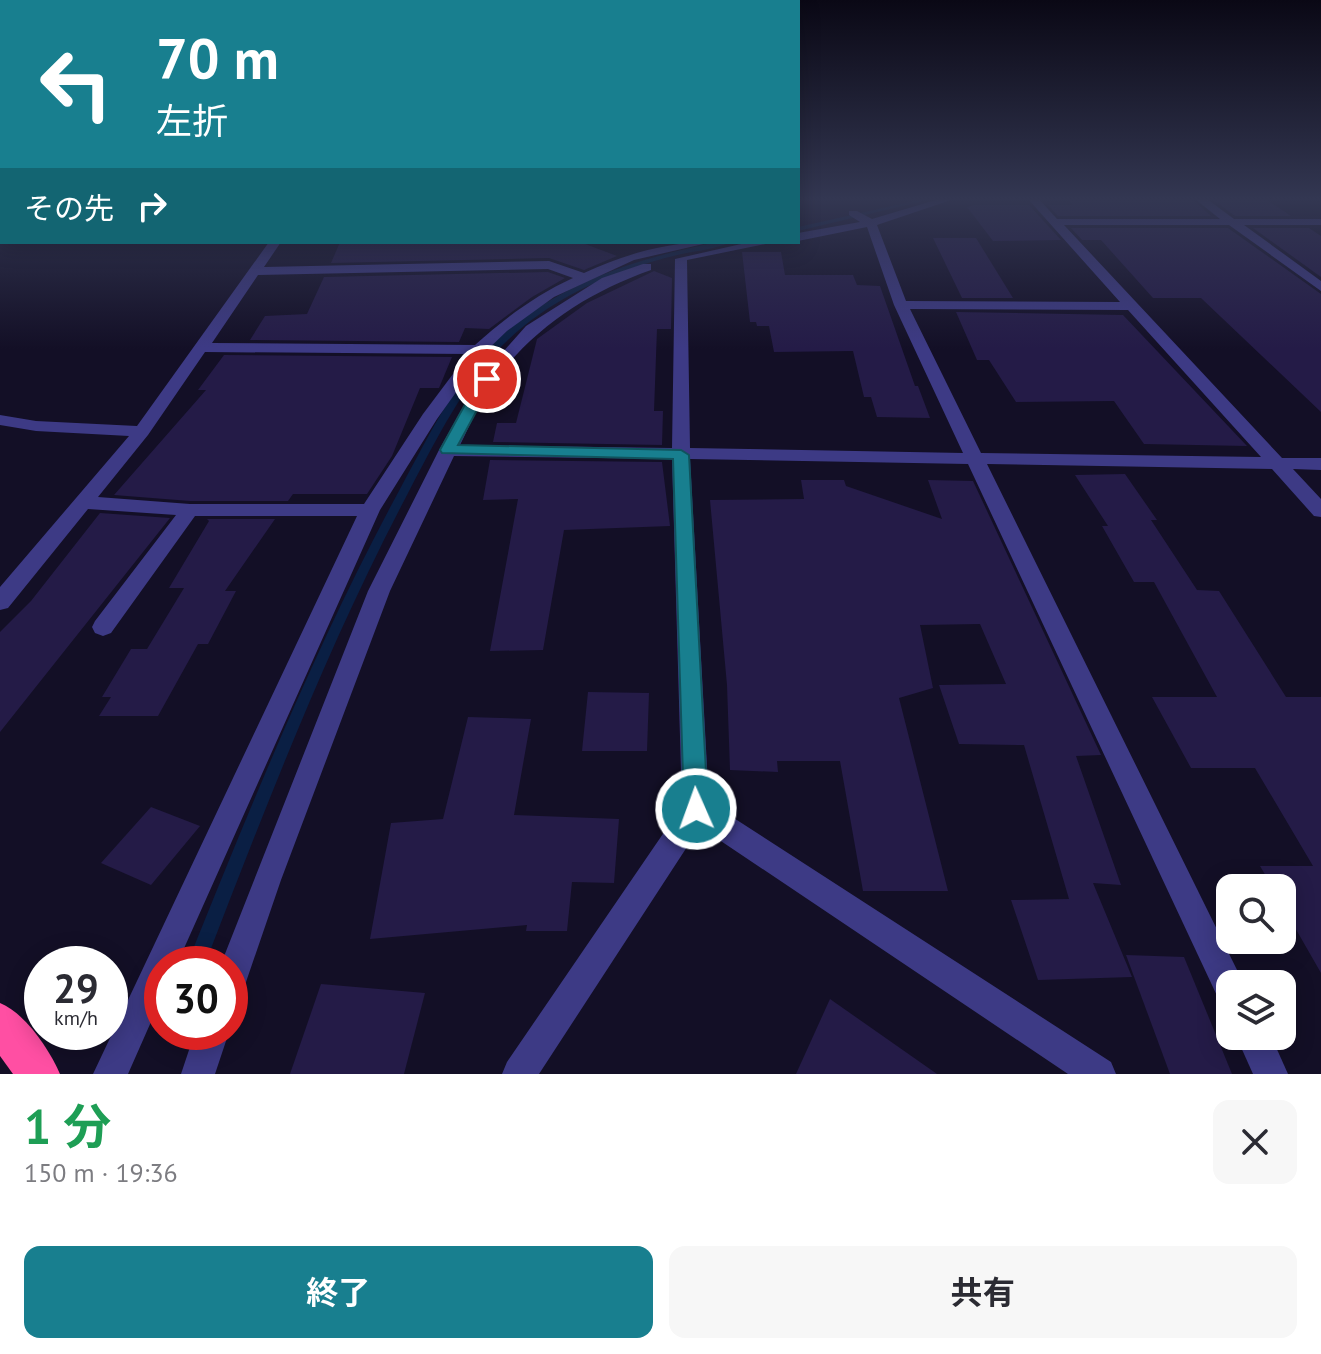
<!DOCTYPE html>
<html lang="ja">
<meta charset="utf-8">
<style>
body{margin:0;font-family:"PT Sans","Noto Sans JP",sans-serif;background:#f7f7f7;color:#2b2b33;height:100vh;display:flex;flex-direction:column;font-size:30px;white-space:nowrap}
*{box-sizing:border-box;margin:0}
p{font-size:26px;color:#7c7c81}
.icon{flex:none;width:44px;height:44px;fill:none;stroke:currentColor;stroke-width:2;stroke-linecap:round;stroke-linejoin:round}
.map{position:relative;height:1074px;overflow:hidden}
.sheet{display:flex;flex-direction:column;background:#fff;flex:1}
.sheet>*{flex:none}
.hud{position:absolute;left:0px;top:0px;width:800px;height:244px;box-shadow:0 4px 20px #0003;background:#187f8f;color:#fff;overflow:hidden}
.fabs{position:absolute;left:1216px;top:874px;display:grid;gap:16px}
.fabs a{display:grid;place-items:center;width:80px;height:80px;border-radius:16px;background:#fff;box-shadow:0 4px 20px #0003;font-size:40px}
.speed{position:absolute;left:24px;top:946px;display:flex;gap:16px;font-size:40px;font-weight:700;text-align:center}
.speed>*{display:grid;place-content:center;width:104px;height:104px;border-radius:50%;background:#fff;box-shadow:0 4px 20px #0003;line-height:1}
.speed small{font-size:20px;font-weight:400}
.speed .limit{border:12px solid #d22;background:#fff;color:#111}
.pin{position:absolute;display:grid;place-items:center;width:68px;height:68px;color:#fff;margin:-34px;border:4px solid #fff;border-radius:50%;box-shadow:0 2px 8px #0007}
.me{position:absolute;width:88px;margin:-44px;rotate:358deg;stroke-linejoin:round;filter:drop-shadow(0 0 6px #0008)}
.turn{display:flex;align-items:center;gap:28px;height:168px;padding:0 24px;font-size:36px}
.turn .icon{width:104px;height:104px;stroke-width:2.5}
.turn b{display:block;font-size:56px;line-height:68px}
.then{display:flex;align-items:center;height:76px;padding:0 24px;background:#0003;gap:16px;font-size:30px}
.round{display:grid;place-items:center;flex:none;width:84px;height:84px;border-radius:16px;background:#f7f7f7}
.headline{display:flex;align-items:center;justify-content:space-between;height:136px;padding:0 24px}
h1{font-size:48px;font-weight:700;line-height:60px;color:#1e9e55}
.action{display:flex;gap:16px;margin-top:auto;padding:16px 24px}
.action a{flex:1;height:92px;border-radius:16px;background:#187f8f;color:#fff;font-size:32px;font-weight:700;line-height:92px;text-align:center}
.action a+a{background:#f7f7f7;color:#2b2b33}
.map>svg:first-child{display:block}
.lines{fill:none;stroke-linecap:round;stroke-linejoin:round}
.stream{fill:#0a1f44;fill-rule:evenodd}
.building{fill:#241b47}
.minor{fill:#3d3a85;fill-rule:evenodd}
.highway{fill:#ff4fa3;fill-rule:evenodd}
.route{fill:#187f8f;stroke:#10535d;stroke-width:2}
</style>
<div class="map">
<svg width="1321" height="1074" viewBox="0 0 1321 1074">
<rect width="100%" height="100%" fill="#130f26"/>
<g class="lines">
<!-- stream -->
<g class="stream">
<path d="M 923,199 L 932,199 L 798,231 L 798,227 Z"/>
<path d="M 718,242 L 731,242 C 714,250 692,251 673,256 C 626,268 580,286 540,314 C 475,358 442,429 406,497 C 327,647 266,806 205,964 L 187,964 C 252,803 317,642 400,489 C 430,434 459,371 508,330 C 568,280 643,257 718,242 Z"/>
</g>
</g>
<!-- building -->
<g class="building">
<path d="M 1068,199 L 1192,199 L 1211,216 L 1058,216 L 1048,205 L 1072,205 Z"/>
<path d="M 1212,199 L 1266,199 L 1291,216 L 1235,216 Z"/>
<path d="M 974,205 L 1029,205 L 1061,240 L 993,241 L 967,207 Z"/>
<path d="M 1071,228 L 1228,228 L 1321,294 L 1321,412 L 1201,298 L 1153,298 L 1101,240 L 1082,240 Z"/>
<path d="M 1253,228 L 1309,228 L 1321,236 L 1321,277 Z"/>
<path d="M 933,238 L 976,238 L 1013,298 L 962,298 Z"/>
<path d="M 340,242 L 580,242 L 617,256 L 584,270 L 549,258 L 331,263 Z"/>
<path d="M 742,252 L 781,252 L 785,275 L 853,275 L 857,285 L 880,286 L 915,386 L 918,386 L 930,418 L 877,417 L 871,397 L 864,397 L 853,351 L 774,352 L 769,326 L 757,326 L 756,322 L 750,322 Z"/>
<path d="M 654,271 L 672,278 L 671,329 L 657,329 L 654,411 L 663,411 L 662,445 L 493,442 L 497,423 L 516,423 L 537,339 L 587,303 Z"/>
<path d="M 548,272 L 565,278 L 532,297 L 489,329 L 465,328 L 459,342 L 250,340 L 265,316 L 307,314 L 324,277 Z"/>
<path d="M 956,312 L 1123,315 L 1247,446 L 1144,444 L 1114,401 L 1016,402 L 989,360 L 977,360 Z"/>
<path d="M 224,355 L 452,357 L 439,388 L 420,388 L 392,456 L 367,494 L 293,494 L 288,501 L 190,501 L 114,495 L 206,390 L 198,390 Z"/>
<path d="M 490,460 L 662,462 L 670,526 L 564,530 L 543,650 L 490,651 L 518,499 L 483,500 Z"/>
<path d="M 1125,474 L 1157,520 L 1151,520 L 1197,590 L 1219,591 L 1286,697 L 1321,697 L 1321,973 L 1282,905 L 1282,888 L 1273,888 L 1260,866 L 1313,866 L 1255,768 L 1191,768 L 1152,697 L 1217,697 L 1154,582 L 1134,582 L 1102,526 L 1108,526 L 1075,475 Z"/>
<path d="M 801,480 L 844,480 L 846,486 L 942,519 L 928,480 L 973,481 L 1101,755 L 1076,756 L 1121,885 L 1093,883 L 1132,977 L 1038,980 L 1011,900 L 1069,899 L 1024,745 L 959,744 L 939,685 L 1006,684 L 980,624 L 920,625 L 933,688 L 899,698 L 948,891 L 863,891 L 840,761 L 777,761 L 778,772 L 730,770 L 727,685 L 710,500 L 804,499 Z"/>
<path d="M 100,513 L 170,518 L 0,732 L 0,632 L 31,601 Z"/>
<path d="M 207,519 L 275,519 L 225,591 L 236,591 L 208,644 L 198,644 L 158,716 L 99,716 L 111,697 L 102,697 L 131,649 L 147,649 L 184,588 L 169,588 L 209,521 Z"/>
<path d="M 588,692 L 649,693 L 647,751 L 582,751 Z"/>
<path d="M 468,717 L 531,719 L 514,815 L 619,819 L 614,883 L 572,882 L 567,931 L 526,931 L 527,925 L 370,939 L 391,823 L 443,819 Z"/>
<path d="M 151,807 L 200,826 L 151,885 L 101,863 Z"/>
<path d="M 1126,955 L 1184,957 L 1232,1074 L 1170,1074 Z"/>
<path d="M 321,984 L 425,993 L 404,1074 L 290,1074 Z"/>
<path d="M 830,999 L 937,1074 L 796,1074 Z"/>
</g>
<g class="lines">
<!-- minor -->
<g class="minor">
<path d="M 939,199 L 954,199 L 877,225 L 906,301 L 1120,302 L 1028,199 L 1039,199 L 1057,219 L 1220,219 L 1195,199 L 1207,199 L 1234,219 L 1321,219 L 1321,225 L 1244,225 L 1321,281 L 1321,291 L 1229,225 L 1064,225 L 1282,458 L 1321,458 L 1321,470 L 1293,469 L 1321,499 L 1321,517 L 1314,516 L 1272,469 L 987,464 L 1241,978 L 1244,984 L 1230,984 L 1230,1005 L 1219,1000 L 968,464 L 690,459 L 709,802 L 1111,1062 L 1116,1074 L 1068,1074 L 700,827 L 539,1074 L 502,1074 L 507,1062 L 682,806 L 672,459 L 454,456 L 390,591 L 281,880 L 246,982 L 241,993 L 230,998 L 230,964 L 221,964 L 368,591 L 439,450 L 479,379 L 526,326 L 602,278 L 643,264 L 651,264 L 651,270 C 589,292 536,326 496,379 C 481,398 471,423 460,445 L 672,448 L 675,259 L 750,242 L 775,242 L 687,260 L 690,448 L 963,453 L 894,305 L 867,227 L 798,241 L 798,233 L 860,222 L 849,215 L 849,211 L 857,211 L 872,219 ZM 910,309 L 1128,310 L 1261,457 L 981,453 Z"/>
<path d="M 269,242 L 281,242 L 264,267 L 549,261 L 584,273 C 626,254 666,242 712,242 L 634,260 L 554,297 L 507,331 L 484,353 L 437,419 L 380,510 L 177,964 L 162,964 L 162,997 L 128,1074 L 93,1074 L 357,516 L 195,516 L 111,633 L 103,636 L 95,633 L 92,627 L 95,621 L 176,515 L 88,509 L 8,608 L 0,610 L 0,587 L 129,436 L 36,431 L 0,425 L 0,415 L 36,421 L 137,426 ZM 548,269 L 573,278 C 536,295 505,318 475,345 L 212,343 L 258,275 ZM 205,352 L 468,354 L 423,414 L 364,504 L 190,504 L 98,497 L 148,435 Z"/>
<path d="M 195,1032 L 229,1032 L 215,1074 L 181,1074 Z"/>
<path d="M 1236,1036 L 1271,1036 L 1288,1074 L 1253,1074 Z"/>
</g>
<!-- highway -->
<path class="highway" d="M 0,1003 C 26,1014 49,1049 60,1074 L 13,1074 L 0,1056 Z"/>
</g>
<!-- sky -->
<linearGradient id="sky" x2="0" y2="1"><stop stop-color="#0a0815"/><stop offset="0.57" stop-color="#333752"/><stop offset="1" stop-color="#333752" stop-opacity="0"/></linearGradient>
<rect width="1321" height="349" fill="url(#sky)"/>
<!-- route -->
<path class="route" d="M 487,375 L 494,379 L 458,445 L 681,450 L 689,455 L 708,809 L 705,818 L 696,821 L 687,818 L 684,809 L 673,459 L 442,453 L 440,450 L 479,379 Z"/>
</svg>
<div class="fabs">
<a><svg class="icon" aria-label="search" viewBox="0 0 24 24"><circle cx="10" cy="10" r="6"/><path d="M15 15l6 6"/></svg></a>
<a><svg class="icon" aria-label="layers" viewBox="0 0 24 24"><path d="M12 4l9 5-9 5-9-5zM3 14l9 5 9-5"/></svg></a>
</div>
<div class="speed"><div>29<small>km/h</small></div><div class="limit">30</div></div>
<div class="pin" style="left:487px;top:379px;background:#d93025"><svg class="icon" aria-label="arrive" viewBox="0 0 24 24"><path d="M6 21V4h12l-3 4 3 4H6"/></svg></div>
<svg class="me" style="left:696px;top:809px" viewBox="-20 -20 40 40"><circle r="17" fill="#187f8f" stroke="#fff" stroke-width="3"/><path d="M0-11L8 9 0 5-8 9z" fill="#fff"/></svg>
<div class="hud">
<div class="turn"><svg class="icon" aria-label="left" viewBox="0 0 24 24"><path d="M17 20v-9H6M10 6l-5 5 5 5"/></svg><div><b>70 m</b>左折</div></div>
<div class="then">その先<svg class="icon" aria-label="right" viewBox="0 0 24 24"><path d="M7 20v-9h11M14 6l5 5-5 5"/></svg></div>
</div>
</div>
<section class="sheet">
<div class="headline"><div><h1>1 分</h1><p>150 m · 19:36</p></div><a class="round"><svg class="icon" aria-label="close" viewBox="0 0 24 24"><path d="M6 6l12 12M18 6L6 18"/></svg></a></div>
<div class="action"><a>終了</a><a>共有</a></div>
</section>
